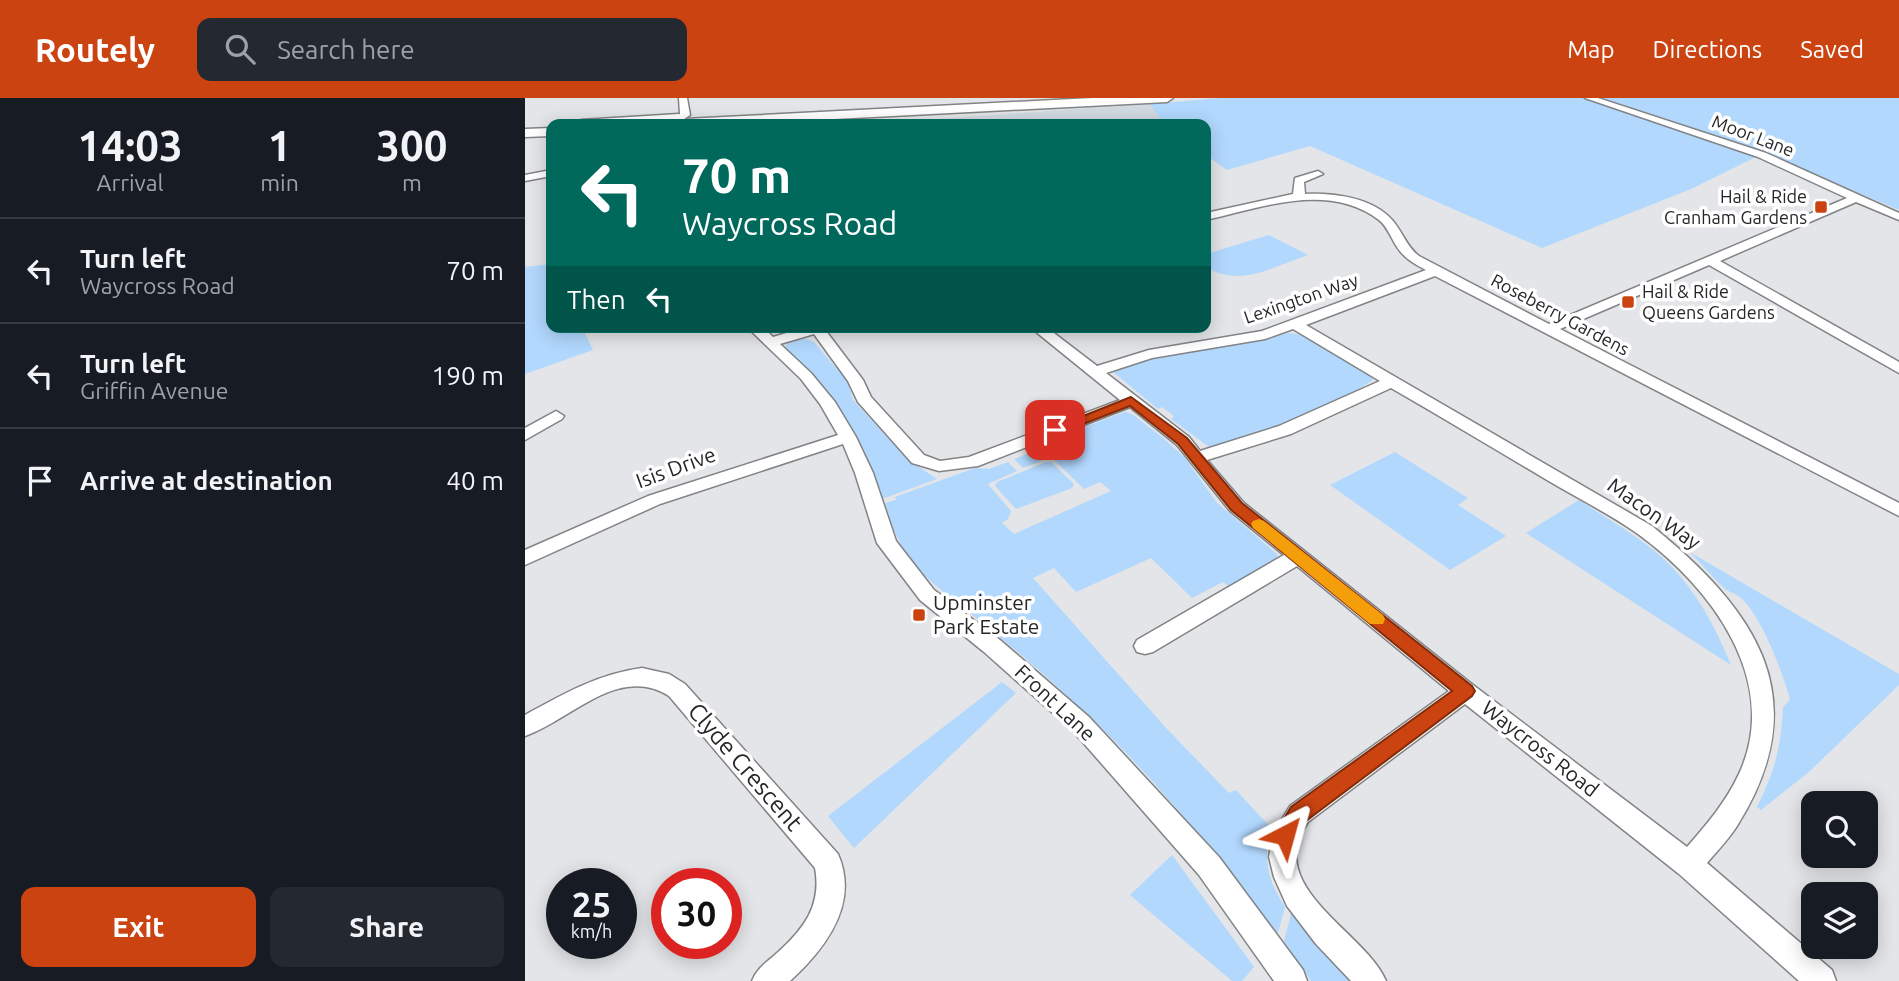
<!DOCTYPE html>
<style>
body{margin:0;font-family:Ubuntu,sans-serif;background:#242831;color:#f1f3f6;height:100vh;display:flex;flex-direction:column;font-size:26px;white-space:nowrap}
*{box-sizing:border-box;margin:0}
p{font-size:23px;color:#9ea1a6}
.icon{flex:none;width:38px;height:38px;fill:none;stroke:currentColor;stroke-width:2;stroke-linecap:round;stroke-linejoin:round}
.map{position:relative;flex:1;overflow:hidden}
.details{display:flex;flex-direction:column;background:#171b24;width:525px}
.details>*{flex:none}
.hud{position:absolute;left:21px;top:21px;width:665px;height:214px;border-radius:14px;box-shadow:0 4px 18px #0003;background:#00695c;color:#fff;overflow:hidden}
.buttons{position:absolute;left:1276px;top:693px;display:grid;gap:14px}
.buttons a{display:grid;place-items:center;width:77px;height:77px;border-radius:14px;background:#171b24;box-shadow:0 4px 18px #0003;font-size:35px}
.speed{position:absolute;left:21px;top:770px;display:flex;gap:14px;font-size:35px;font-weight:700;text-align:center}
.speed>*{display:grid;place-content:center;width:91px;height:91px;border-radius:50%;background:#171b24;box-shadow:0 4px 18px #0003;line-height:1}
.speed small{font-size:18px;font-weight:400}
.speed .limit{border:10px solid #d22;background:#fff;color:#111}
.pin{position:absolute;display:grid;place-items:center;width:60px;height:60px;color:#fff;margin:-30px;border-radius:14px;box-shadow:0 4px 10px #0006}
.me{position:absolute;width:77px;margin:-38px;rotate:39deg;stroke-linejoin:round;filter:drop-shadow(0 0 5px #0008)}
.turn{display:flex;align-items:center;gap:24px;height:147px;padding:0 21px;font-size:32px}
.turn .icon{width:91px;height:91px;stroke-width:2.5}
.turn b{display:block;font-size:49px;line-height:60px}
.then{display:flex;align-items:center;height:66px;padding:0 21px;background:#0003;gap:14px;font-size:26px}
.eta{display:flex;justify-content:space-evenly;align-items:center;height:119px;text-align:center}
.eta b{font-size:42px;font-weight:700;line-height:49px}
.cta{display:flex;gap:14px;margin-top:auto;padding:14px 21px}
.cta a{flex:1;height:80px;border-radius:14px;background:#ca4311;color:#fff;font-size:28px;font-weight:700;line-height:80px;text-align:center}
.cta a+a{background:#242831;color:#f1f3f6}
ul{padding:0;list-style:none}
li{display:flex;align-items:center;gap:21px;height:105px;padding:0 21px;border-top:2px solid #363941}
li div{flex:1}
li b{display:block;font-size:26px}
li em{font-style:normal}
header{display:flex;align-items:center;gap:42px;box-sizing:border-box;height:98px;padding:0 35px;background:#ca4311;color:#fff}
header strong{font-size:33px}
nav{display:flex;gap:38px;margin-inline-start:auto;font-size:24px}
.search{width:490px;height:63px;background:#242831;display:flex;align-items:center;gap:18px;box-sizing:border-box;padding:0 24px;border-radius:14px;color:#9ea1a6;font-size:26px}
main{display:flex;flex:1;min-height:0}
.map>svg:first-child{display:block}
.built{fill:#d1d9e1}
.green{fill:#b2d8fe}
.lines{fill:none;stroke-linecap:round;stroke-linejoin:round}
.minor-casing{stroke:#818385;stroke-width:3}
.highway-casing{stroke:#818385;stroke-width:3}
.minor{fill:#fff;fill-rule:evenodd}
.highway{fill:#fff;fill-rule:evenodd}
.route{fill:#ca4311;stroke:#832c0b;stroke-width:2}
.slow{fill:#f59e0b}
.poi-dot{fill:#ca4311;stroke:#fff;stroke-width:2.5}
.labels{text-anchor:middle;stroke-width:7;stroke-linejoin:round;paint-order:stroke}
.far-street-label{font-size:18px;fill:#252627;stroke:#fff}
.far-poi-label{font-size:18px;fill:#252627;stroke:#fff;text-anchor:end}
.street-label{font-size:21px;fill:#252627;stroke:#fff}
.poi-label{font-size:21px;fill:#252627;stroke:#fff;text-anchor:start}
.near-street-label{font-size:24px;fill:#252627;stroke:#fff}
</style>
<header>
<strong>Routely</strong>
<div class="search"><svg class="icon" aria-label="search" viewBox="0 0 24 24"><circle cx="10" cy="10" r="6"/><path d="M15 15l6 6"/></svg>Search here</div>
<nav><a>Map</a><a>Directions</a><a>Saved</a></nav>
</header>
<main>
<section class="details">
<div class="eta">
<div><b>14:03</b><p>Arrival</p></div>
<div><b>1</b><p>min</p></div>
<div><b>300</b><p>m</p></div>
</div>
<ul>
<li><svg class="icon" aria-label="left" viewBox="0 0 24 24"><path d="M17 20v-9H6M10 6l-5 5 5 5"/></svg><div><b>Turn left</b><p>Waycross Road</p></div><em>70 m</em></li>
<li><svg class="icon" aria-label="left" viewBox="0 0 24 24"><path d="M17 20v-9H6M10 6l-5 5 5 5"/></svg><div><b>Turn left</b><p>Griffin Avenue</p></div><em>190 m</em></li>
<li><svg class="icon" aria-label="arrive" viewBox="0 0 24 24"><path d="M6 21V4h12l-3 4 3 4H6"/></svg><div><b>Arrive at destination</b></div><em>40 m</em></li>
</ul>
<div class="cta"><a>Exit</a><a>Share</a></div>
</section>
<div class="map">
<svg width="1374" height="883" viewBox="0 0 1374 883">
<rect width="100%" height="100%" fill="#e3e5e8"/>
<!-- built -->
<path class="built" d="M 625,6 L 641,26 L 388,26 L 382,23 Z"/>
<!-- green -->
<g class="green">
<path d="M 695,0 L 1374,0 L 1374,112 L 1239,55 L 1166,91 L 1017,150 L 785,48 L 702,72 L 681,57 L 681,26 L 640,26 L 625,6 Z"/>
<path d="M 744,137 L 783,157 C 747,169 716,190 681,169 L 681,156 Z"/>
<path d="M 26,166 L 26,229 L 57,229 L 68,252 L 0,276 L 0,169 Z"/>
<path d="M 763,235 L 779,237 L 844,276 L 848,282 L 829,294 L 830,296 L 754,329 L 684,349 L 646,321 L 649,318 L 637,309 L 633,311 L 588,274 C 616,253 685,251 721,245 C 735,242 749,237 763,235 Z"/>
<path d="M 278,240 L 289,244 L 323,284 L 328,302 L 382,361 L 412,381 L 357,401 L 310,305 L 259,252 L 262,245 Z"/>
<path d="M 600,314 L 607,316 L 638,340 L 660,360 L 692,405 L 752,456 L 754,463 L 707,491 L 698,484 L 667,500 L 626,460 L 551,494 L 529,470 L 508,480 L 642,631 L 704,695 L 711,692 L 746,730 C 737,761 743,783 760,809 L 752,838 C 696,763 638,689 570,624 C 532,587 491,552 450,519 C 429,501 404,485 386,463 C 373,445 366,426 360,405 L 371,402 L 370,399 L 450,370 L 464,371 L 483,364 L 492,373 L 463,386 L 486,413 L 483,421 L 477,425 L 489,436 L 586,393 L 575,384 L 559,391 L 526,359 L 498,370 L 489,361 L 502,356 L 508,348 Z"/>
<path d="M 870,354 L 943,400 L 933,407 L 981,438 L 925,472 L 805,387 Z"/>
<path d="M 521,364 L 526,364 L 549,386 L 547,390 L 491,411 L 470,388 L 472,384 Z"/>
<path d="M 1054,402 C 1078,418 1104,433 1127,451 C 1165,481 1188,523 1206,567 L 1001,435 Z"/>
<path d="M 1163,453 L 1374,576 L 1374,587 L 1285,673 L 1236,712 L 1232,709 C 1250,673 1256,649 1258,609 L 1265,602 C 1258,575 1237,519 1216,500 C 1210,495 1202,494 1197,488 C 1185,477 1176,464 1163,453 Z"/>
<path d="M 477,584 L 491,595 L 329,750 L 303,718 Z"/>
<path d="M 647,757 L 729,869 L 717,883 L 707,883 L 605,797 Z"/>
<path d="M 767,812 L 829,883 L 786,883 L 759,843 Z"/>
</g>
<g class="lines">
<!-- minor casing -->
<g class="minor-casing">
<g id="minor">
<path d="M 154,0 L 162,0 L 165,17 L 156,23 L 151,20 L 155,16 Z"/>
<path d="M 1060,0 L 1073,0 L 1241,55 L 1374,115 L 1374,122 L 1331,104 L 1195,163 L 1374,264 L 1374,275 L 1184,167 L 1035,231 L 1374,405 L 1374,418 L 910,178 L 781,227 L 1127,428 C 1230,512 1293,599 1212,728 C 1204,741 1192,753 1182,765 L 1307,872 L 1311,883 L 1274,883 L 1154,776 L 940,606 L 783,724 C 736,789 841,834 861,883 L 826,883 L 791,846 L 762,808 L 749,779 L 744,759 L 748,736 L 765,708 L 924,593 L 772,468 L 628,554 L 620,556 L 612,554 L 609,548 L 612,542 L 759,457 L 705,413 L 652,347 L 605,309 L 453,368 L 414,373 L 387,365 L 333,304 L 323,283 L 289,236 L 255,246 L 286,275 L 310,304 L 331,339 L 348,375 L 371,443 L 409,492 L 475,542 L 564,619 L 694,759 L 778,872 L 782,883 L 749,883 L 674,777 L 548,633 L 459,554 L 395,502 L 352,445 L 330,375 L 318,346 L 135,406 L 0,467 L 0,452 L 123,398 L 313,337 L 295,306 L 276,281 L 222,229 L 238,229 L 248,239 L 282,229 L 306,229 L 301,233 L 338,282 L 346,299 L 399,357 L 415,363 L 444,359 L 595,302 L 505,229 L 521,229 L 572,268 L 624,252 L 737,233 L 901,172 C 889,166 879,160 872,149 C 866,140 862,128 854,122 C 803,83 736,110 681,122 L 681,115 L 768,96 L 770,80 L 793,73 L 798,76 L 779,84 L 780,96 C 808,95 848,99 868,123 C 878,135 882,149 894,158 L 1024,226 L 1322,100 L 1233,59 ZM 768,231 L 855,283 L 754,328 L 675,353 L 664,339 L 581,275 L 627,260 L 740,241 ZM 866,290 C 918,320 970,351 1022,382 C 1052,400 1085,416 1113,436 C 1186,489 1257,583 1214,676 C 1201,704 1182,726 1162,749 L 948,587 L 719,405 L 682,362 L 766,336 Z"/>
<path d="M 26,72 L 26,78 L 0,83 L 0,77 Z"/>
<path d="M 31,313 L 39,318 L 37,321 L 0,342 L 0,330 Z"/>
<path d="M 117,570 L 144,576 L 160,586 L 313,756 C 335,806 300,851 265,883 L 227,883 C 232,870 242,864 252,855 C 279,831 297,807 290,770 L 144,598 C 93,566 46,622 0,638 L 0,617 C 38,596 73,576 117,570 Z"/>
</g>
</g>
<!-- highway casing -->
<g class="highway-casing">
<g id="highway">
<path d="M 567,0 L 648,0 L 642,4 L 211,26 L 49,26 L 56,22 L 154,16 L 160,21 Z"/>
<path d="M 26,30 L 26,38 L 0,39 L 0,31 Z"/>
</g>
</g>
<!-- minor -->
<use href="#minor" class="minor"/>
<!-- highway -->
<use href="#highway" class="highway"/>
</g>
<!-- route -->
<path class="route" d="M 606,299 L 662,340 L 717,405 L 947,588 L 950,593 L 947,598 L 781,723 L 768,744 L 760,746 L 752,744 L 749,737 L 766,709 L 927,593 L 706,412 L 653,346 L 605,308 L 535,335 L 530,336 L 523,332 Z"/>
<!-- slow -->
<path class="slow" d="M 734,421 L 739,423 L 858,517 L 860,521 L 858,526 L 845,526 L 728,430 L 726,426 L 728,423 Z"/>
<!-- markers -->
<g class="poi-dot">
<rect x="1289" y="102" width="14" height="14" rx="3.5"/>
<rect x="1096" y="197" width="14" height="14" rx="3.5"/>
<rect x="387" y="510" width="14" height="14" rx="3.5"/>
</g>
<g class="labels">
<!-- far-street labels -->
<g class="far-street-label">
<text transform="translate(1228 38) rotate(21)" y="6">Moor Lane</text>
<text transform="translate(776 201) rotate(-19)" y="6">Lexington Way</text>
<text transform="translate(1035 217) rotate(28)" y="6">Roseberry Gardens</text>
</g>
<!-- far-poi labels -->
<g class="far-poi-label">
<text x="1282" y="105">Hail &amp; Ride<tspan x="1282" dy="21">Cranham Gardens</tspan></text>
<text x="1117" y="200" text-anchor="start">Hail &amp; Ride<tspan x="1117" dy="21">Queens Gardens</tspan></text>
</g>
<!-- street labels -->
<g class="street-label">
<text transform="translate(151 370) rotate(-20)" y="7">Isis Drive</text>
<text transform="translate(1129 416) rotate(35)" y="7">Macon Way</text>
<text transform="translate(530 605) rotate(43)" y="7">Front Lane</text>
<text transform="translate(1015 651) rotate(38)" y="7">Waycross Road</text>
</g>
<!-- poi labels -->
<g class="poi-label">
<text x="408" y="512">Upminster<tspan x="408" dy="24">Park Estate</tspan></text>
</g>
<!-- near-street labels -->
<g class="near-street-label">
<text transform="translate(220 669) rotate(49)" y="8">Clyde Crescent</text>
</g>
</g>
</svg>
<div class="buttons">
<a><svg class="icon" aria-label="search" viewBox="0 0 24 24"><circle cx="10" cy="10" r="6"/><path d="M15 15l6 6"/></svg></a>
<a><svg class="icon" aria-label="layers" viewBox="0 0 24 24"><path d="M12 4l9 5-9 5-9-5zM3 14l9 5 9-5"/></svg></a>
</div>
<div class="speed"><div>25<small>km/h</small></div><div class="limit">30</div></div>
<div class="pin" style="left:530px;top:332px;background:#d93025"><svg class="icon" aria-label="arrive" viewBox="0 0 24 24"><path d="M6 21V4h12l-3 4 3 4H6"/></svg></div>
<svg class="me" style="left:760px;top:737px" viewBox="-20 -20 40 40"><path d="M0-17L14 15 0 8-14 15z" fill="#ca4311" stroke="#fff" stroke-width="4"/></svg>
<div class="hud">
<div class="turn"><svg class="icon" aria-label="left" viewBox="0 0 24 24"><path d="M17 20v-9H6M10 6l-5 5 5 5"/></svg><div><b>70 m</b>Waycross Road</div></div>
<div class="then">Then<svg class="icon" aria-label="left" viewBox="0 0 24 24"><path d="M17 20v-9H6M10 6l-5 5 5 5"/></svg></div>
</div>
</div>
</main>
